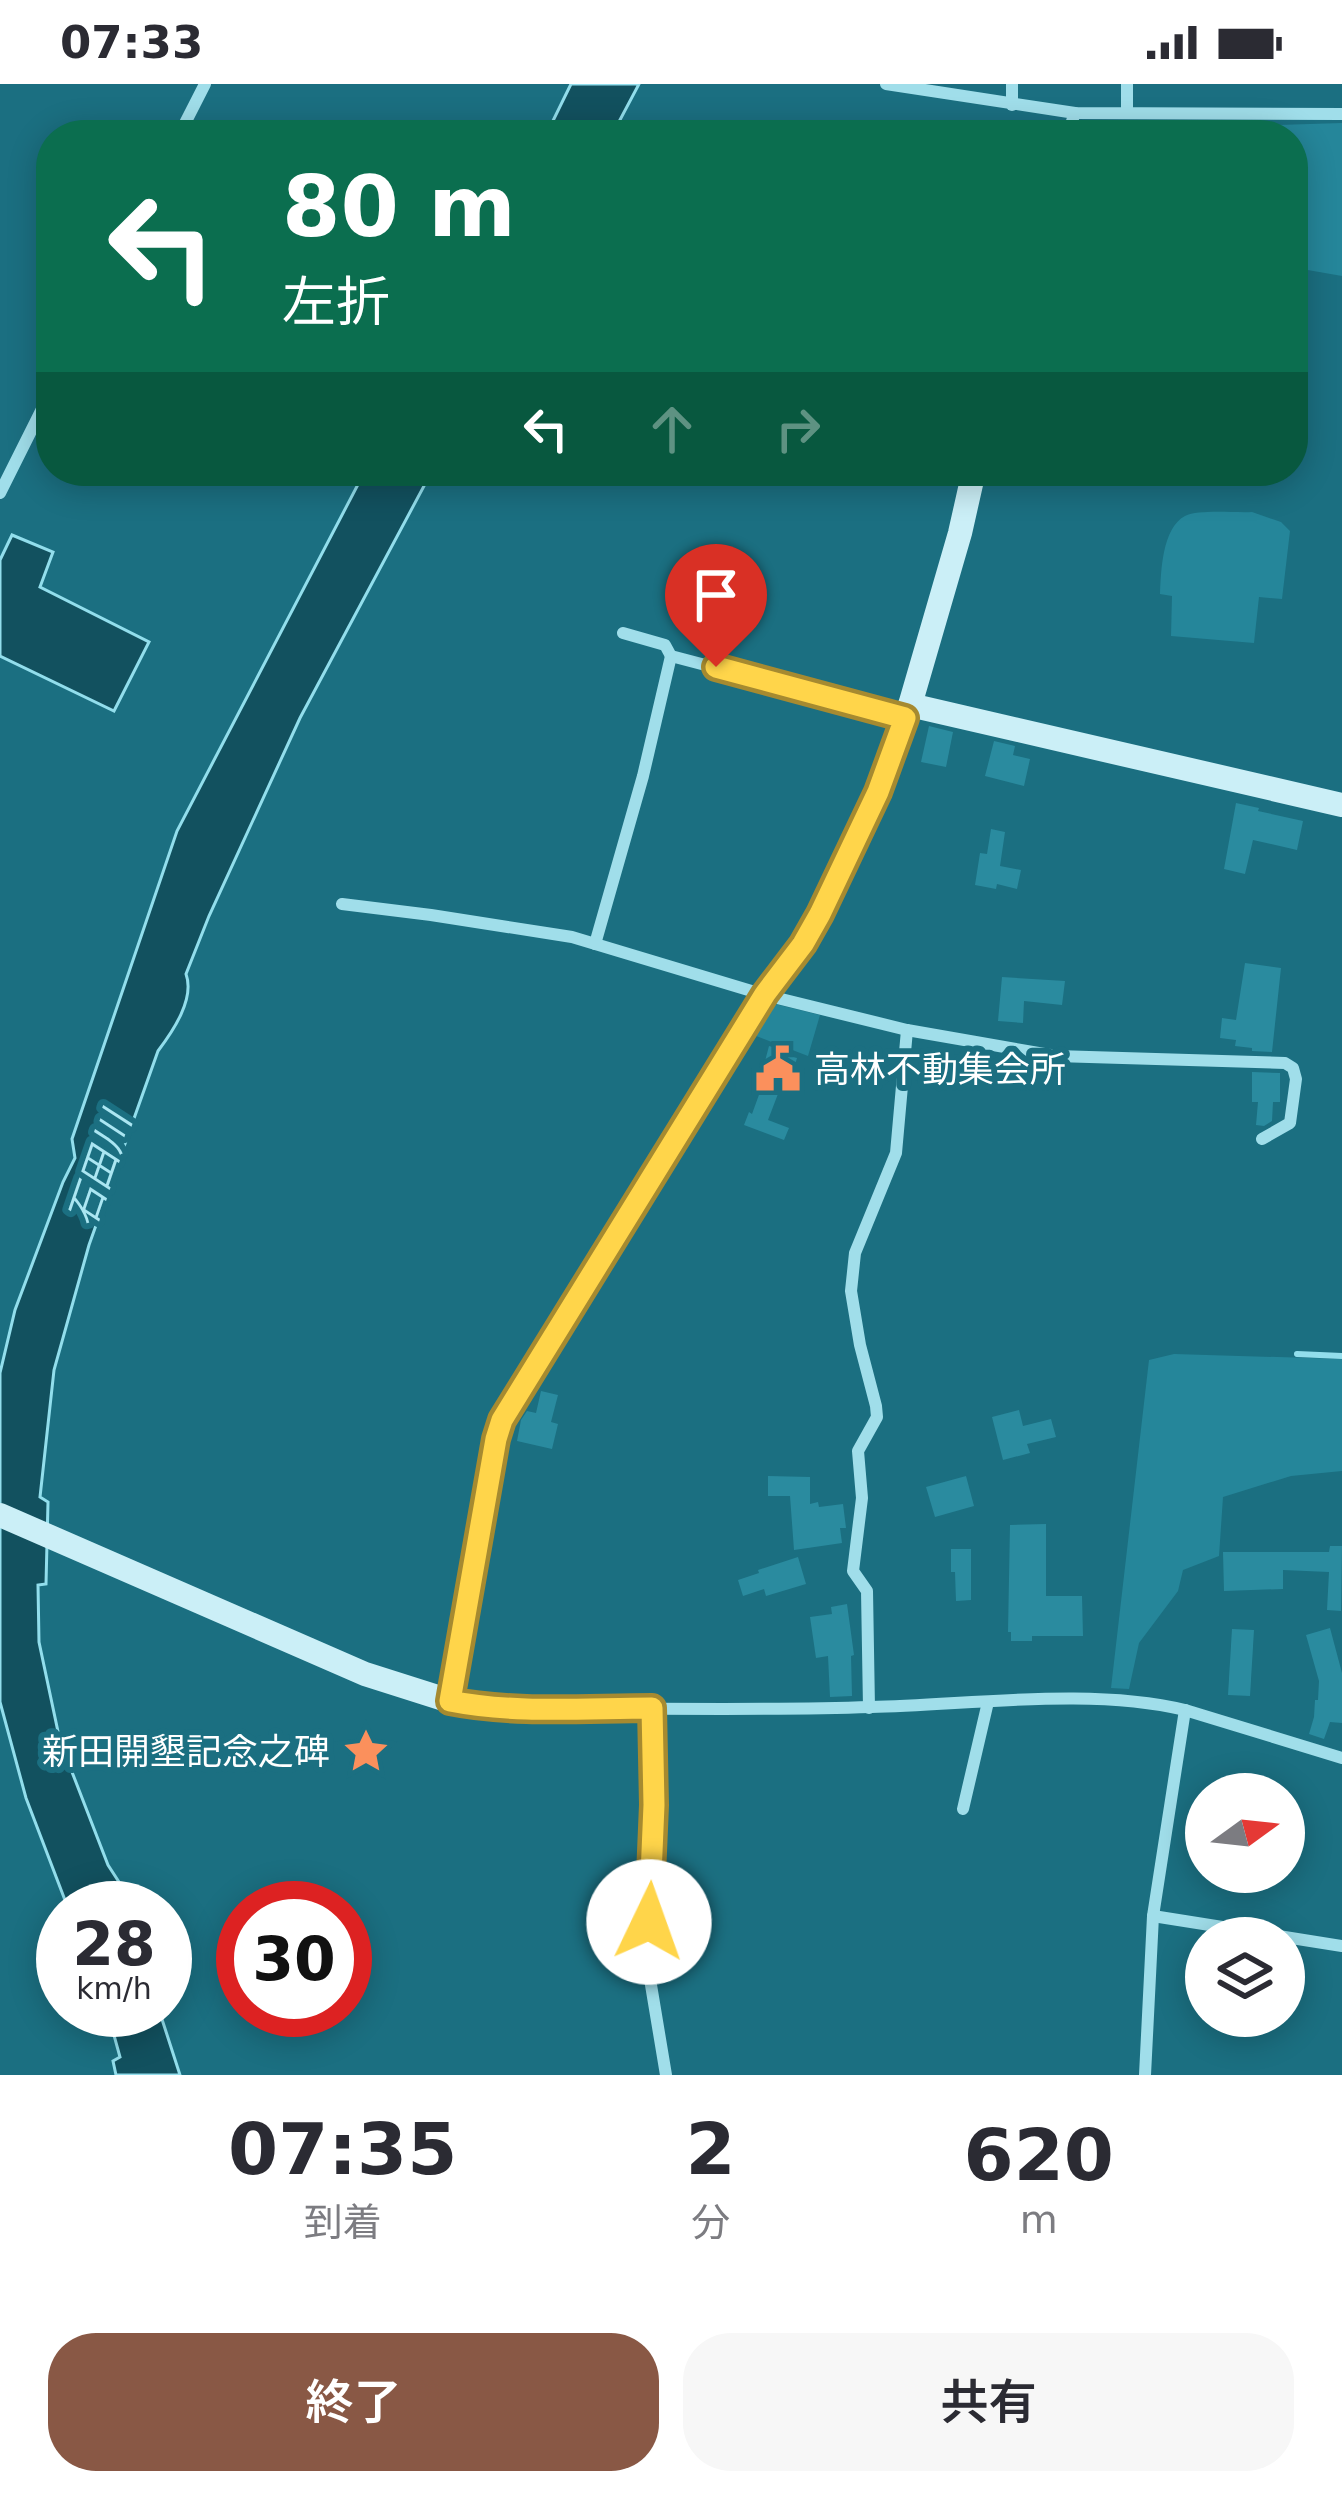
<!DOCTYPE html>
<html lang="ja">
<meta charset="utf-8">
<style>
body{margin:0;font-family:"DejaVu Sans","Noto Sans JP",sans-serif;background:#f7f7f7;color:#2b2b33;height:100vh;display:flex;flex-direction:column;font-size:45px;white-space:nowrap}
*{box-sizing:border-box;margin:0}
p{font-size:39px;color:#7c7c81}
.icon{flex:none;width:66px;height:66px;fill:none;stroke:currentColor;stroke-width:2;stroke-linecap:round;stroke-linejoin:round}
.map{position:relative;height:1991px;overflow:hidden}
.panel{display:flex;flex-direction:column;background:#fff;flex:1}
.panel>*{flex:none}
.banner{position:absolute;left:36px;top:36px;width:1272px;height:366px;border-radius:48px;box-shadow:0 6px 30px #0003;background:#0b6e4f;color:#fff;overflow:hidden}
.needle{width:78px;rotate:75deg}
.controls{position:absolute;left:1185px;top:1689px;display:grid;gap:24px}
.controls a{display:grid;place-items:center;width:120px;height:120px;border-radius:50%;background:#fff;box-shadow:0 6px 30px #0003;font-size:60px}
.speed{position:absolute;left:36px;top:1797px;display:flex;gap:24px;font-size:60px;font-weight:700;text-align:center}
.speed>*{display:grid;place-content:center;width:156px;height:156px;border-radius:50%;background:#fff;box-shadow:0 6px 30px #0003;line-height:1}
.speed small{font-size:30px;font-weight:400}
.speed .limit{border:18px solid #d22;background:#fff;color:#111}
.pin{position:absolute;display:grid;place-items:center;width:102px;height:102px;color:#fff;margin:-123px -51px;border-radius:50% 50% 50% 0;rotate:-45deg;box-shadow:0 0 12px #0007}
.pin .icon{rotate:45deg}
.me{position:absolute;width:132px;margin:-66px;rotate:3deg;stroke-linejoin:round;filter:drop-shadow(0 0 9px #0008)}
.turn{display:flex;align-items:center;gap:42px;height:252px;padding:0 48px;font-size:54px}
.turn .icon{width:156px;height:156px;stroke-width:2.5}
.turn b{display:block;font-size:84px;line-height:102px}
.lanes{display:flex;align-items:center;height:114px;padding:0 48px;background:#0003;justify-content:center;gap:60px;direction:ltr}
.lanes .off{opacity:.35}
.eta{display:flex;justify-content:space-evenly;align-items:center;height:204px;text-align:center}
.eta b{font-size:72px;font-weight:600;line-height:84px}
.cta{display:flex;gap:24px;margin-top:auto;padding:24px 48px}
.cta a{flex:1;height:138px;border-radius:48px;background:#895845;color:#fff;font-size:48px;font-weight:600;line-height:138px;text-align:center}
.cta a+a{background:#f7f7f7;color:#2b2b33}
.status{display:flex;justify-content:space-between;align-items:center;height:84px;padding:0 60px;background:#fff;direction:ltr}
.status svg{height:33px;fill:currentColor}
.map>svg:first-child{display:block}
.green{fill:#25869a}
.water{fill:#12515f;stroke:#92deec;stroke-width:3}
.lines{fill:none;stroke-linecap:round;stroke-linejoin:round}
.stream{stroke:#92deec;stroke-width:6}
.building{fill:#2a8b9f}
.street{stroke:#a0deea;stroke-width:12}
.secondary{stroke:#cbeff7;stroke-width:24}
.route-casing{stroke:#a68a30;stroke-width:30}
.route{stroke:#ffd54a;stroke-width:21}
.labels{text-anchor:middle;stroke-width:12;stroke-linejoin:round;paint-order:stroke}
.poi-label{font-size:36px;fill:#fff;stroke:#1b6f81;text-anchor:start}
.water-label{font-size:39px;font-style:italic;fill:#abe6f2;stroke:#1b6f81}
</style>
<div class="status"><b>07:33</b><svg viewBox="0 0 49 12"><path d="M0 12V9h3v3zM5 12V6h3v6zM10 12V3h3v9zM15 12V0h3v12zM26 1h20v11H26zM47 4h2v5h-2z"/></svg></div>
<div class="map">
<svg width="1342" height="1991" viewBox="0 0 1342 1991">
<rect width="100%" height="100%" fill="#1b6f81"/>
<!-- green -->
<g class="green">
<path d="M 1342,39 L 1342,192 L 1302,185 L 1307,122 L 1293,120 L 1293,51 L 1245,51 L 1245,42 Z"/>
<path d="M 1252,428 L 1281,438 L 1290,447 L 1282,515 L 1259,513 L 1254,559 L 1171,552 L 1172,512 L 1160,510 C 1161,488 1162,444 1185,432 C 1199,425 1235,429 1252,428 Z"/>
<path d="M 771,919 L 820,931 L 808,972 L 751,950 Z"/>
<path d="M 1174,1270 L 1342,1275 L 1342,1387 L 1291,1392 L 1223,1413 L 1219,1472 L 1183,1486 L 1178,1507 L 1139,1559 L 1129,1605 L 1111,1604 L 1149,1276 Z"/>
</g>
<!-- water -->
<g class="water">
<path d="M 571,0 L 639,0 L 612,51 L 546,51 Z"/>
<path d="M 365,387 L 432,387 L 300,634 L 209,832 L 186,890 C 195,915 173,947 158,967 L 89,1161 L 54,1286 L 40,1413 L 48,1418 L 46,1500 L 38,1501 L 39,1558 L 60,1657 L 108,1781 L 130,1815 L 131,1824 L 68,1824 L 26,1714 L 0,1618 L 0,1289 L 15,1226 L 63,1098 L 75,1074 L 72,1055 L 177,747 Z"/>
<path d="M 12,451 L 53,468 L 40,503 L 149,558 L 114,627 L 0,572 L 0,476 Z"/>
<path d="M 107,1926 L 159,1926 L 180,1991 L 116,1991 L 113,1977 L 120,1973 Z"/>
</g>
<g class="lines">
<!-- stream -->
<path class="stream" d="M 1297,1270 L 1342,1272"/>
</g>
<!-- building -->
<g class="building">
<path d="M 929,642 L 953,648 L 946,683 L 921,678 Z"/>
<path d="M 994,657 L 1015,662 L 1013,671 L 1030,675 L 1024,702 L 985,692 Z"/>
<path d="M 1236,719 L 1259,724 L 1258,727 L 1303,737 L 1297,766 L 1253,756 L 1245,790 L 1224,785 Z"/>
<path d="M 991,745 L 1005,748 L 1000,782 L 1021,786 L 1017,805 L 997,800 L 996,805 L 975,801 L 980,769 L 987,770 Z"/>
<path d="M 1245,879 L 1281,884 L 1272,968 L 1252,967 L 1252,964 L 1235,962 L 1236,956 L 1220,954 L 1222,934 L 1236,936 Z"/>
<path d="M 1002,893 L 1065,897 L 1062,921 L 1024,917 L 1023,939 L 998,937 Z"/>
<path d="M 769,962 L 790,968 L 789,972 L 797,974 L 788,1005 L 781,1002 L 768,1036 L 789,1044 L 784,1056 L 744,1041 L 749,1028 L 752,1030 L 764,997 L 760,996 Z"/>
<path d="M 1252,988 L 1280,989 L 1280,1018 L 1273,1018 L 1272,1037 L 1264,1042 L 1256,1041 L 1258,1018 L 1252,1018 Z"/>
<path d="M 541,1307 L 558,1311 L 551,1338 L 558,1340 L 552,1365 L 517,1357 L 521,1336 L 527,1327 L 536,1329 Z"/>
<path d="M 1019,1326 L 1023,1342 L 1051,1335 L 1056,1353 L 1027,1360 L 1030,1369 L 1003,1376 L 992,1333 Z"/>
<path d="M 768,1392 L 810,1393 L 810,1420 L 818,1418 L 819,1423 L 843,1420 L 846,1444 L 840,1444 L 842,1459 L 794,1466 L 790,1412 L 768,1412 Z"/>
<path d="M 966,1392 L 974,1422 L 935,1433 L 926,1403 Z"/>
<path d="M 1046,1440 L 1046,1512 L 1082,1512 L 1083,1552 L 1032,1552 L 1032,1557 L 1011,1557 L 1011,1548 L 1008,1548 L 1010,1441 Z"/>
<path d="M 1330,1462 L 1342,1462 L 1341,1527 L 1327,1526 L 1329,1488 L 1283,1486 L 1283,1505 L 1224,1507 L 1223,1468 L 1329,1468 Z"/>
<path d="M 951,1465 L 971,1465 L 971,1516 L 956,1517 L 955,1488 L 951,1488 Z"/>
<path d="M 798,1473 L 806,1500 L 766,1512 L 764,1505 L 743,1512 L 738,1496 L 759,1489 L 758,1486 Z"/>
<path d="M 847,1520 L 854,1571 L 851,1572 L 852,1612 L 830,1613 L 828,1572 L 816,1574 L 810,1533 L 832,1530 L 831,1523 Z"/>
<path d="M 1330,1544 L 1342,1589 L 1342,1639 L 1330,1638 L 1324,1655 L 1309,1650 L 1314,1633 L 1315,1616 L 1318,1616 L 1319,1597 L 1306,1551 Z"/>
<path d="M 1232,1545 L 1254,1546 L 1250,1612 L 1228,1611 Z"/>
</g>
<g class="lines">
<!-- street -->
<g class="street">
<path d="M 886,0 L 1075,29 L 1342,30"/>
<path d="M 1012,21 L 1012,0"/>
<path d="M 1127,29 L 1127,0"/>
<path d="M 179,51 L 205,0"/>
<path d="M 1067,51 L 1075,29"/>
<path d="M 0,409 L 51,307"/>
<path d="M 623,549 L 665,561 L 671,572 L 904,633"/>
<path d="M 342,820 L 431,831 L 572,853 L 765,911 L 907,946 L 1056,972 L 1285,979 L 1293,984 L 1296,995 L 1290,1039 L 1262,1055"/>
<path d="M 595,860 L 643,692 L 671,572"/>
<path d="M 450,1617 L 474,1622 L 529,1624 C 643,1624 758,1627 871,1623 C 969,1621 1091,1603 1185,1626 L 1342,1674"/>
<path d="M 652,1624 L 654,1721 L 647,1877 L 666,1991"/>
<path d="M 869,1624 L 867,1507 L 853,1487 L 862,1414 L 858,1367 L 877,1333 L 876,1322 L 860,1261 L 851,1207 L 855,1169 L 896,1069 L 907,946"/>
<path d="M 963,1725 L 988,1618"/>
<path d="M 1153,1832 L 1342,1862"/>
<path d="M 1145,1991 L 1153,1832 L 1185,1626"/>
</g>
<!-- secondary -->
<g class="secondary">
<path d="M 910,621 L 1342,721"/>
<path d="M 0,1431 L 365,1590 L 450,1617 L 496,1355 L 502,1336 L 765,911 L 803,860 L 821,831 L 878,708 L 910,621 L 960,449 L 974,387"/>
</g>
</g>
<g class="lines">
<!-- route casing -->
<g class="route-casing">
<path id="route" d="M 649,1838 L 654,1721 L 652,1624 C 586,1624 515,1630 450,1617 L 496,1355 L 502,1336 L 765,910 L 803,860 L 820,830 L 878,708 L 905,634 L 716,583"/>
</g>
<!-- route -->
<use href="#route" class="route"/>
</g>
<!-- icons -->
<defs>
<g id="civic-bare" transform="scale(3.6)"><path d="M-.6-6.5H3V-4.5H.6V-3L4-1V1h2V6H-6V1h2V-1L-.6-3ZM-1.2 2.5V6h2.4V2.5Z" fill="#fb905c" stroke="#1b6f81" stroke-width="2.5" paint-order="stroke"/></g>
<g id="sight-bare" transform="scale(3.6)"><path d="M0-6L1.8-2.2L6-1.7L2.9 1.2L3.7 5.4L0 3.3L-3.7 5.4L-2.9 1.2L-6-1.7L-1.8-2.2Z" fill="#fb905c" stroke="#1b6f81" stroke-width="2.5" paint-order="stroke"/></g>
</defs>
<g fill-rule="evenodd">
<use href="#civic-bare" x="778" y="985"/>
<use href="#sight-bare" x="366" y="1667"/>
</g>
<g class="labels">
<!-- poi labels -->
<g class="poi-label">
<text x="814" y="998">高林不動集会所</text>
<text x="330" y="1680" text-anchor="end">新田開墾記念之碑</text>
</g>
<!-- water labels -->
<g class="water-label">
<text transform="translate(99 1085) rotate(-71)" y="14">石田川</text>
</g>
</g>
</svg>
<div class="controls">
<a><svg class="needle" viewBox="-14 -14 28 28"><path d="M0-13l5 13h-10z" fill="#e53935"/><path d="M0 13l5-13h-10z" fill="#7c7c81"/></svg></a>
<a><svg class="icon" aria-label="layers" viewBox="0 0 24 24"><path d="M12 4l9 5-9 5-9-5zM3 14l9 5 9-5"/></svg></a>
</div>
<div class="speed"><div>28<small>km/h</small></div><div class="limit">30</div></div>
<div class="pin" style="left:716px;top:583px;background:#d93025"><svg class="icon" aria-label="arrive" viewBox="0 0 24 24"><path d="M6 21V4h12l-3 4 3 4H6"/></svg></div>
<svg class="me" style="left:649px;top:1838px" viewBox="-20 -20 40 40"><circle r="19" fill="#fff"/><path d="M0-13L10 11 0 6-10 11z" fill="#ffd54a"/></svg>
<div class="banner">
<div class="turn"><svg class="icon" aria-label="left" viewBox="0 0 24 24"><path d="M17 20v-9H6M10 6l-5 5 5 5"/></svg><div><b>80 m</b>左折</div></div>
<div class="lanes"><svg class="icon" aria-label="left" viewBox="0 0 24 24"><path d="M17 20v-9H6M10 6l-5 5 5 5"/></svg><svg class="icon off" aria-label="ahead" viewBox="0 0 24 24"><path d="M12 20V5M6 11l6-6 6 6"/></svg><svg class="icon off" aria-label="right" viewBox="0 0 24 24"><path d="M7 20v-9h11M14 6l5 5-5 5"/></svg></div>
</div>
</div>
<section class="panel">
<div class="eta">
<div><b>07:35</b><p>到着</p></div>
<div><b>2</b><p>分</p></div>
<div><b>620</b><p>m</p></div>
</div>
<div class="cta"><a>終了</a><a>共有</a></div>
</section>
